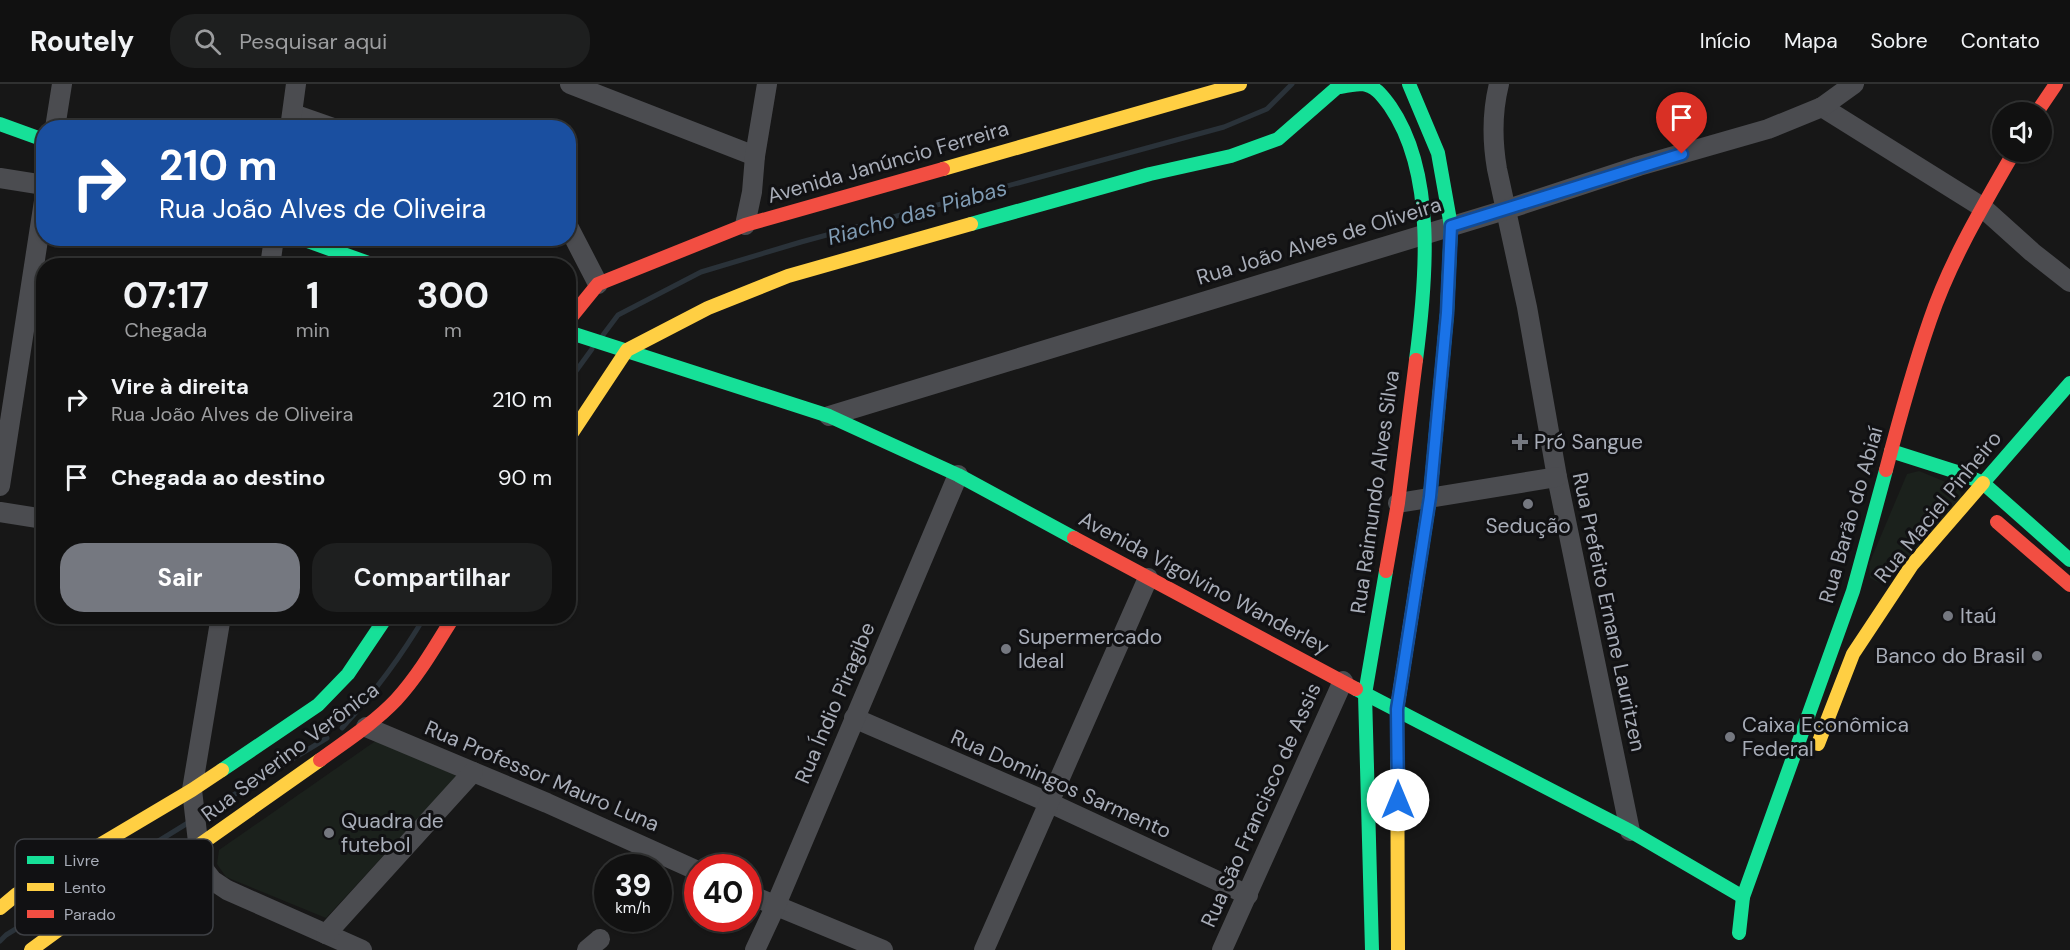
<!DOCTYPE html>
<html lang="pt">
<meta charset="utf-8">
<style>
body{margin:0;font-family:"DM Sans",sans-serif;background:#1e1f1f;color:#f1f3f6;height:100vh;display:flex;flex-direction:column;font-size:22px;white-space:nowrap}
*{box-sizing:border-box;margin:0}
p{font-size:20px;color:#9c9d9f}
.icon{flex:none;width:33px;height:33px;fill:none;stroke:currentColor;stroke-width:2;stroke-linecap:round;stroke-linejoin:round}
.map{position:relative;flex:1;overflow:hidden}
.panel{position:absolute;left:36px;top:174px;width:540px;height:366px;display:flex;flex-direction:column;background:#111;border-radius:24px;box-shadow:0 2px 4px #0004,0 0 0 2px #303131}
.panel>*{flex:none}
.guide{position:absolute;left:36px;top:36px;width:540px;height:126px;border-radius:24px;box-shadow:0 2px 4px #0004,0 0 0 2px #303131;background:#1a4fa0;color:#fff;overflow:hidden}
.fabs{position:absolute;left:1992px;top:18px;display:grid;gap:12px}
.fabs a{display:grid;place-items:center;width:60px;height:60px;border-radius:50%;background:#111;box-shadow:0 2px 4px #0004,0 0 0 2px #303131;font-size:30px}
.speed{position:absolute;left:594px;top:770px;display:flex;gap:12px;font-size:30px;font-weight:700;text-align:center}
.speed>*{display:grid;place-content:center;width:78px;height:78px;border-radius:50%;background:#111;box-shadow:0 2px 4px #0004,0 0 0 2px #303131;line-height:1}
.speed small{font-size:15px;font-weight:400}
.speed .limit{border:9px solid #d22;background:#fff;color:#111}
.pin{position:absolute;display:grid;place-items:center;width:51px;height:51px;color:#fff;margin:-62px -26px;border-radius:50% 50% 50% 0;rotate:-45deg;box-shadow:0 0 6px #0007}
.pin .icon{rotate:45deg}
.me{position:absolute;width:66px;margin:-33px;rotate:0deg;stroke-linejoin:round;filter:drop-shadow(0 0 4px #0008)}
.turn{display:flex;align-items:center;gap:21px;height:126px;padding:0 24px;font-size:27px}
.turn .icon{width:78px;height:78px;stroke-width:2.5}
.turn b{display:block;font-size:42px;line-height:51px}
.eta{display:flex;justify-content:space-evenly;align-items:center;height:102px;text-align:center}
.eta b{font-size:36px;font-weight:700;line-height:42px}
.button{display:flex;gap:12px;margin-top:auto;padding:12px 24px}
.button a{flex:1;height:69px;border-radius:24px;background:#757880;color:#fff;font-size:24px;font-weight:700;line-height:69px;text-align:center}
.button a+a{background:#1e1f1f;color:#f1f3f6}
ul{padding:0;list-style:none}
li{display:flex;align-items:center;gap:18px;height:78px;padding:0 24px}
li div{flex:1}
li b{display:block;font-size:22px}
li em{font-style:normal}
header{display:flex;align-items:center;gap:36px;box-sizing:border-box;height:84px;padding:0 30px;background:#111;border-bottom:2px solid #303131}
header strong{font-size:28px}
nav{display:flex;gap:33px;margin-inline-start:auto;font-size:21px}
.search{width:420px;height:54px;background:#1e1f1f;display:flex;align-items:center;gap:15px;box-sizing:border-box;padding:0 21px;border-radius:24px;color:#9c9d9f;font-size:22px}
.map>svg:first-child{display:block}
.green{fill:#1b211c}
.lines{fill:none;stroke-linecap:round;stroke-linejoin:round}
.stream{stroke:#2a3239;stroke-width:5}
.street{stroke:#4b4c50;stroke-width:20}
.fast{stroke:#16e098;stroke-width:14}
.slow{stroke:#ffcf43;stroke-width:14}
.jam{stroke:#f24e42;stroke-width:14}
.route-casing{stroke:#114b97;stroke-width:15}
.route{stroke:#1a73e8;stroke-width:10}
.poi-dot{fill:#757880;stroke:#111113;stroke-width:2}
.labels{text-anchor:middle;stroke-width:6;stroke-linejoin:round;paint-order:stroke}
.street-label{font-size:21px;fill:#a8adb8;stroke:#111113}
.poi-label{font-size:21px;fill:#a8adb8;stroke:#111113;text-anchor:start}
.water-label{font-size:22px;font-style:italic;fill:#7f9bb3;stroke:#111113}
.key{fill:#111113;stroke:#3e4045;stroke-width:1.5}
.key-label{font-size:16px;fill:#a8adb8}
</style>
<header>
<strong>Routely</strong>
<div class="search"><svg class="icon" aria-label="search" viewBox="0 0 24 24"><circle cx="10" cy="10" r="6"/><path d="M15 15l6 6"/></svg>Pesquisar aqui</div>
<nav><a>Início</a><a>Mapa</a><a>Sobre</a><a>Contato</a></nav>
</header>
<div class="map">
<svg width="2070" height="866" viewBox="0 0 2070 866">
<rect width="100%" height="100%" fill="#171717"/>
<!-- green -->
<g class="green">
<path d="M 1919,387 L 1958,403 L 1962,413 L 1892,492 L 1880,499 L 1870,494 L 1869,480 L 1907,390 Z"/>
<path d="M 377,656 L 457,692 L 326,834 L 226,793 L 217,780 L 219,766 Z"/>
</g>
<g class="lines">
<!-- stream -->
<g class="stream">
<path d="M 603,251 L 618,231 L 701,188 L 801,158 L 1224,43 L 1267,25 L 1292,0"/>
<path d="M 568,298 L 592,265"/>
<path d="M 342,644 C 374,609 401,573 425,532"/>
<path d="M 199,732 L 327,654"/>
<path d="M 0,857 L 6,851 L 191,737"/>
</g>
<!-- street -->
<g class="street">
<path d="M 570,0 L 755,72"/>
<path d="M 1499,0 C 1492,28 1492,56 1497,85 L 1527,223 L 1557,393 L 1630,747"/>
<path d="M 1822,23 L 1982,123 L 2032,168 L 2070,198"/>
<path d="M 293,30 L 333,44"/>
<path d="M 55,44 L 62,0"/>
<path d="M 290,44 L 296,0"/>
<path d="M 0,94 L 44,101"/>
<path d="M 745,141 L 752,108 L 755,72 L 767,0"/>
<path d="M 568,142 L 598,200"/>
<path d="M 270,182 L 274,154"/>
<path d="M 829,332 L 1505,126 L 1639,82 L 1768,45 L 1822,23 L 1854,0"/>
<path d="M 0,402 L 44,117"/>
<path d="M 1398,419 L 1557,393"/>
<path d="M 0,428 L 44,435"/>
<path d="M 221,532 L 192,706 L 200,775 L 205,787 L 212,796 L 227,806 L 362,866"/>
<path d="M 854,634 L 1050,719 L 1248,811"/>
<path d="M 366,643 L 547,719 L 698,787"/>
<path d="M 748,810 L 883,866"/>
<path d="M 326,850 L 473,688"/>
<path d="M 587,866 L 600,855"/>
<path d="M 755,866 L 775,823 L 958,391"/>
<path d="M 984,866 L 1148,494"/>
<path d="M 1222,866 L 1343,597"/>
</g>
<!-- fast -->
<g class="fast">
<path d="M 1409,0 L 1438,69 L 1451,142 L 1447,229 L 1430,413 L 1418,490"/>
<path d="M 1340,3 C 1347,2 1356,0 1363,0 C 1376,2 1383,13 1390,22 C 1437,90 1426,199 1416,276"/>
<path d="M 0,40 L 44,56"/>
<path d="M 971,140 L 1150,90 L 1231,72 L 1278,55 L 1341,0"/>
<path d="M 299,154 L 377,182"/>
<path d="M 568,248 L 829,332 L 958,391 L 1074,454"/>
<path d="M 1891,367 L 1960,389 L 1983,399 L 2070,476"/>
<path d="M 1983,399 L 2070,299"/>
<path d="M 1356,605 L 1630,747 L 1743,813"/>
<path d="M 222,686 L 318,621 L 348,590 L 387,532"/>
<path d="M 1739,849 L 1743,813 L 1853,507 L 1886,386"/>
<path d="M 1372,866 L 1365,610 L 1386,487"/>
</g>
<!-- slow -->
<g class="slow">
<path d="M 943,85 L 1240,0"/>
<path d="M 568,355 L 627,266 L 708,224 L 788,192 L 971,140"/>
<path d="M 1818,660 L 1853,570 L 1912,481 L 1983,399"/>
<path d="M 0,824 L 17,810 L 192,706 L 222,686"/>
<path d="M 31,866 L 65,841 L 198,762 L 320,676"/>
<path d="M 1398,866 L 1397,625 L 1418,490"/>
</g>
<!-- jam -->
<g class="jam">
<path d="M 2037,28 L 2056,0"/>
<path d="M 568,237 L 598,200 L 745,141 L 943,85"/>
<path d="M 1886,386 C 1899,336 1913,285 1930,236 C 1950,177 1983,122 2014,68"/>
<path d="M 1997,438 L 2070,501"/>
<path d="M 1074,454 L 1356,605"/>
<path d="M 1386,487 L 1398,419 L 1416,276"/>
<path d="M 320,676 C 346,657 374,639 396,616 C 419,591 436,561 454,532"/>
</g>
</g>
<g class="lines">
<!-- route casing -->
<g class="route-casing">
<path id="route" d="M 1398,716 L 1397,625 L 1430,413 L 1447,229 L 1451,142 L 1682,70"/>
</g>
<!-- route -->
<use href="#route" class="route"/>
</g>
<!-- markers -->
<g class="poi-dot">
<path d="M1517 349h6v6h6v6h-6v6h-6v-6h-6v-6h6z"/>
<circle cx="1528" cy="420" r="6"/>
<circle cx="1948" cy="532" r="6"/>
<circle cx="1006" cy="565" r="6"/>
<circle cx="2037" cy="572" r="6"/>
<circle cx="1730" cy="653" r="6"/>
<circle cx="329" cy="749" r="6"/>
</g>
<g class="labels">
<!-- street labels -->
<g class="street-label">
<text transform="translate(888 78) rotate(-16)" y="7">Avenida Janúncio Ferreira</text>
<text transform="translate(1319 157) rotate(-17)" y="7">Rua João Alves de Oliveira</text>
<text transform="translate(1375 408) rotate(-82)" y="7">Rua Raimundo Alves Silva</text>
<text transform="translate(1938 423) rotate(-51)" y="7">Rua Maciel Pinheiro</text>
<text transform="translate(1851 431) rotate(-74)" y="7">Rua Barão do Abiaí</text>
<text transform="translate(1204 499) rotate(28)" y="7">Avenida Vigolvino Wanderley</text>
<text transform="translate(1609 528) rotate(78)" y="7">Rua Prefeito Ernane Lauritzen</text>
<text transform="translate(835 619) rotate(-67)" y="7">Rua Índio Piragibe</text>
<text transform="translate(290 668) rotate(-37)" y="7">Rua Severino Verônica</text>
<text transform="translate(542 692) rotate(23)" y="7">Rua Professor Mauro Luna</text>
<text transform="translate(1061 700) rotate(24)" y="7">Rua Domingos Sarmento</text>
<text transform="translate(1261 721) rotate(-66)" y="7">Rua São Francisco de Assis</text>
</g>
<!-- poi labels -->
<g class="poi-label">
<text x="1534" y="365">Pró Sangue</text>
<text x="1528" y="449" text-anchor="middle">Sedução</text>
<text x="1960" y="539">Itaú</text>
<text x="1018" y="560">Supermercado<tspan x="1018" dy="24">Ideal</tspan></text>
<text x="2025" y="579" text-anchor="end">Banco do Brasil</text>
<text x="1742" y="648">Caixa Econômica<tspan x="1742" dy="24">Federal</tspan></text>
<text x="341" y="744">Quadra de<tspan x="341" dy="24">futebol</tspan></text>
</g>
<!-- water labels -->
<g class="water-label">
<text transform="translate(917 128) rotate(-16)" y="8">Riacho das Piabas</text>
</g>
</g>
<!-- legend -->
<rect x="15" y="755" width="198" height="96" rx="9" class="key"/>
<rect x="27" y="772" width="27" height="8" fill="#16e098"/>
<rect x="27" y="799" width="27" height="8" fill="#ffcf43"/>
<rect x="27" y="826" width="27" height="8" fill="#f24e42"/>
<g class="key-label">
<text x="64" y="782">Livre</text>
<text x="64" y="809">Lento</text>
<text x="64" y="836">Parado</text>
</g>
</svg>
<div class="fabs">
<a><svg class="icon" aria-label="sound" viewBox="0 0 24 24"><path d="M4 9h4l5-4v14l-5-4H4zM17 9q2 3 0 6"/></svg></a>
</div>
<div class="speed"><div>39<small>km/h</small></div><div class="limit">40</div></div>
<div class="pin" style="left:1682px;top:70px;background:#d93025"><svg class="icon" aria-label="arrive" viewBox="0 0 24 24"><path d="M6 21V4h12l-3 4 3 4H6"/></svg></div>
<svg class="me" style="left:1398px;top:716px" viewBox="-20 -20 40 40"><circle r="19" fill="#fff"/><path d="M0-13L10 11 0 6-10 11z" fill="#1a73e8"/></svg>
<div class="guide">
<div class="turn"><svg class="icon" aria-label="right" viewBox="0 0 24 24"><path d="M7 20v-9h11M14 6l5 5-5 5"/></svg><div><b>210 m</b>Rua João Alves de Oliveira</div></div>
</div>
<section class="panel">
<div class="eta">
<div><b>07:17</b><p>Chegada</p></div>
<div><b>1</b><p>min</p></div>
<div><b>300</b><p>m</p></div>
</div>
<ul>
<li><svg class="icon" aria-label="right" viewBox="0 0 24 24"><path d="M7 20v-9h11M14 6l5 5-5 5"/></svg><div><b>Vire à direita</b><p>Rua João Alves de Oliveira</p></div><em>210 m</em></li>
<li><svg class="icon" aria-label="arrive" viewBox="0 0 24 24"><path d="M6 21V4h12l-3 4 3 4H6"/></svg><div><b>Chegada ao destino</b></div><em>90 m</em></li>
</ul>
<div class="button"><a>Sair</a><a>Compartilhar</a></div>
</section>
</div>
